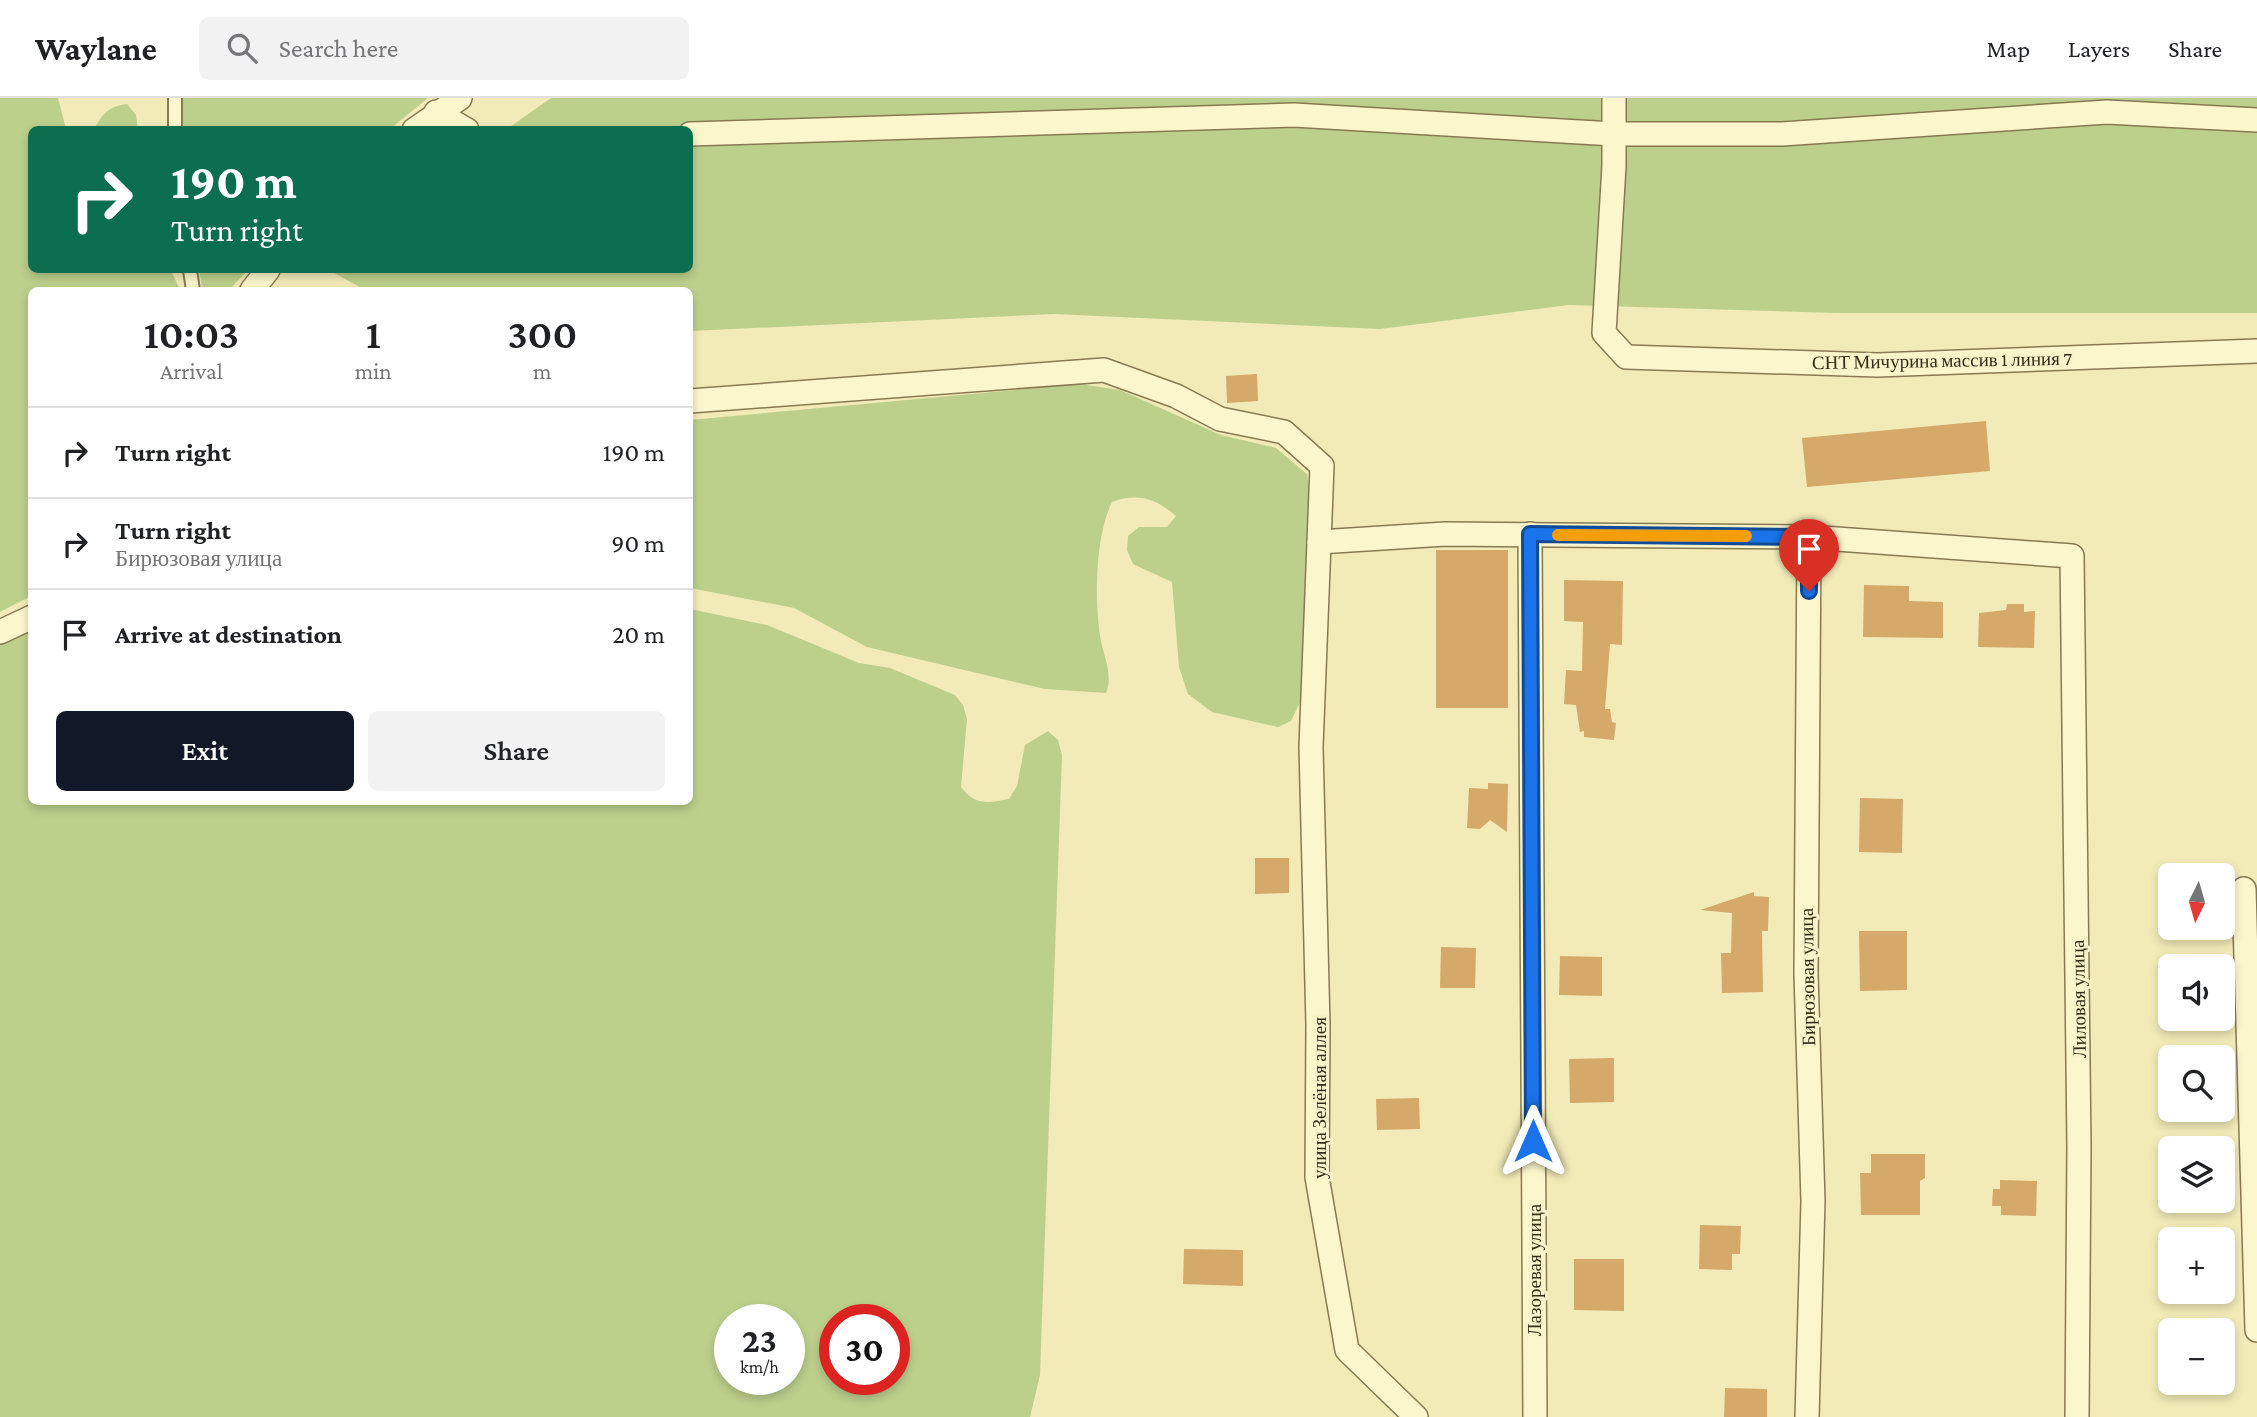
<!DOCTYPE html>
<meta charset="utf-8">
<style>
body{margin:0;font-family:"Crimson Pro",serif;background:#f2f2f2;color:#202124;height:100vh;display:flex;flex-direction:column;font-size:26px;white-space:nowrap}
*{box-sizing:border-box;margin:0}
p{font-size:23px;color:#757577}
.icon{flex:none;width:38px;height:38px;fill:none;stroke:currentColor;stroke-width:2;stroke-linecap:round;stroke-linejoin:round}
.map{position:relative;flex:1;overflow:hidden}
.side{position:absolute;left:28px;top:189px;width:665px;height:518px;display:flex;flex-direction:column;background:#fff;border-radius:10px;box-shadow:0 4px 10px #0003}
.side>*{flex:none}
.guide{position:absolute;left:28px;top:28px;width:665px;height:147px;border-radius:10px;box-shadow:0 4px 10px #0003;background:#0b6e4f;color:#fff;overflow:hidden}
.needle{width:46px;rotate:185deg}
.controls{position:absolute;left:2158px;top:765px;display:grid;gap:14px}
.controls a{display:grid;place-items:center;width:77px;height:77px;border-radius:10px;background:#fff;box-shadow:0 4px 10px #0003;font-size:35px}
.speed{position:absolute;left:714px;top:1206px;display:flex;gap:14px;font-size:35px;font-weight:700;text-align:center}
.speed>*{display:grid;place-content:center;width:91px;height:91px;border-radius:50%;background:#fff;box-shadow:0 4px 10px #0003;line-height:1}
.speed small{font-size:18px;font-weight:400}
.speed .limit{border:10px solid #d22;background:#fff;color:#111}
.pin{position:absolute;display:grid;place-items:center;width:60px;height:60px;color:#fff;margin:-72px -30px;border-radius:50% 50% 50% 0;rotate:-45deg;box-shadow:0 0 7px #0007}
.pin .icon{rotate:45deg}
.me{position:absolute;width:77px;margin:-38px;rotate:0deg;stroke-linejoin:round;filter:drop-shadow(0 0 5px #0008)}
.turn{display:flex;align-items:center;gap:24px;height:147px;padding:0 28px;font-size:32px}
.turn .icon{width:91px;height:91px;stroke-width:2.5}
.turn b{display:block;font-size:49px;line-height:60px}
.eta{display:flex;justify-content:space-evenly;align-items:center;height:119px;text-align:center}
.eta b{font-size:42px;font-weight:600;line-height:49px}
.primary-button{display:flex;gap:14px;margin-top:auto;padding:14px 28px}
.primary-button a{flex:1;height:80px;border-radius:10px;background:#111827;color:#fff;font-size:28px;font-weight:600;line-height:80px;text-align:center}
.primary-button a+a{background:#f2f2f2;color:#202124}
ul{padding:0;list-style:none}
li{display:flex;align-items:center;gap:21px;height:91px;padding:0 28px;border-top:2px solid #e0e0e0}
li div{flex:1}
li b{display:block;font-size:26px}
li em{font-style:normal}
header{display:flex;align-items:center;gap:42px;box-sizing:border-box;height:98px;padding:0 35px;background:#fff;border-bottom:2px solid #e0e0e0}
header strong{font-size:33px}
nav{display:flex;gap:38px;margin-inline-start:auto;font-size:24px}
.search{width:490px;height:63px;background:#f2f2f2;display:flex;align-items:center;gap:18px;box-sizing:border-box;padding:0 24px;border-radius:10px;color:#757577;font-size:26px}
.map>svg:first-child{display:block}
.green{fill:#bcd08c;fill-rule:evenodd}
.building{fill:#d4a96a}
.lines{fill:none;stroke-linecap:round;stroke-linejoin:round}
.service-casing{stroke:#897952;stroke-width:16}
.minor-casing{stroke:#897952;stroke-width:26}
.service{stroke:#fcf6cc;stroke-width:12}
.minor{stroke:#fcf6cc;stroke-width:23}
.route-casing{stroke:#114b97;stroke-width:18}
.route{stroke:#1a73e8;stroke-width:12}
.slow{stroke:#f59e0b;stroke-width:12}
.labels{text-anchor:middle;stroke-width:6;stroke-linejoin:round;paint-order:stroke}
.street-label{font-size:19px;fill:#362c19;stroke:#f9f3c9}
</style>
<header>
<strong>Waylane</strong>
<div class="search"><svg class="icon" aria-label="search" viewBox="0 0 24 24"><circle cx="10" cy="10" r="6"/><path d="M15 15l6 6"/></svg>Search here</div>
<nav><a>Map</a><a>Layers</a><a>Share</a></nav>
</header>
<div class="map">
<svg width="2257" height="1319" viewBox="0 0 2257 1319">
<rect width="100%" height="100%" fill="#f2ebb8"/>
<!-- green -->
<g class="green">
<path d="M 0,0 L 58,0 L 66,31 L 32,32 L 32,172 L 171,172 L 180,192 L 32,192 L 31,498 L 0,514 Z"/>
<path d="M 182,0 L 428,0 L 390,31 L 182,31 Z"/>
<path d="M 551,0 L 2257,0 L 2257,215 L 1836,215 L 1569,207 L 1380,231 L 1054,216 L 690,233 L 690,192 L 365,192 L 329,172 L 690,172 L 690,32 L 507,31 Z"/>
<path d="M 127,6 L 136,17 L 138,31 L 94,31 C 103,15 109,8 127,6 Z"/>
<path d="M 199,172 L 248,172 L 229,192 L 207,192 L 202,189 Z"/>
<path d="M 1080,286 L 1120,292 L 1221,337 L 1276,350 L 1307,376 L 1316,431 L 1305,500 L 1303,598 L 1291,623 L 1278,629 L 1212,614 L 1188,596 L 1179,569 L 1172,484 L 1133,466 L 1127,452 L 1128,438 L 1139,429 L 1167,429 L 1176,418 C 1157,401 1138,394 1112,404 C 1095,438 1094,505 1101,543 C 1105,562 1113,577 1106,595 L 1045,591 L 867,549 L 794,510 L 690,490 L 690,322 Z"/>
<path d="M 690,511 L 767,527 L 859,565 L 890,570 L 955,597 L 963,607 L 967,621 L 961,689 C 975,708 988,705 1009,701 L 1017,688 L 1025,647 L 1048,633 L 1058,642 L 1062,657 L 1040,1277 L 1030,1319 L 0,1319 L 0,545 L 31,529 L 32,704 L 690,704 ZM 730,1222 L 789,1222 L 789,1281 L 730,1281 ZM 835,1222 L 894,1222 L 894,1281 L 835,1281 Z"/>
</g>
<!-- building -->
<g class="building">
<path d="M 1257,276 L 1258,303 L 1227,305 L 1226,278 Z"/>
<path d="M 1986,323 L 1990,373 L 1807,389 L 1802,340 Z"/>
<rect x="1436" y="452" width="72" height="158"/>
<path d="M 1564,482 L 1623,483 L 1622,547 L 1610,546 L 1605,611 L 1610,611 L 1612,624 L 1616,625 L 1614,642 L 1584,639 L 1584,633 L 1580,634 L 1576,607 L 1564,606 L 1566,572 L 1582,573 L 1583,524 L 1564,523 Z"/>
<path d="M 1864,487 L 1909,488 L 1909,503 L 1943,504 L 1943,540 L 1863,539 Z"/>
<path d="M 2007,506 L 2024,506 L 2024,514 L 2035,513 L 2034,550 L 1978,549 L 1979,515 L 2006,512 Z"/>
<path d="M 1488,685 L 1508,686 L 1507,734 L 1490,722 L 1480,731 L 1467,730 L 1469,690 L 1488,691 Z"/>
<path d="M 1860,700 L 1903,701 L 1902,755 L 1859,754 Z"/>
<path d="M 1255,760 L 1289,760 L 1289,795 L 1255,796 Z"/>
<path d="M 1754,794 L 1754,798 L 1769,799 L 1768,833 L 1762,833 L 1763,894 L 1722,895 L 1721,855 L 1731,855 L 1732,815 L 1700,812 Z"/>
<path d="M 1859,833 L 1907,833 L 1907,892 L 1860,893 Z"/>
<path d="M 1441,849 L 1476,850 L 1475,890 L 1440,890 Z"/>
<path d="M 1560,858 L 1602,859 L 1602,898 L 1559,897 Z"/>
<path d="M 1614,960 L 1614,1004 L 1570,1005 L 1569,961 Z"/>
<path d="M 1419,1000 L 1420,1031 L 1377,1032 L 1376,1001 Z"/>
<path d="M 1871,1056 L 1925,1056 L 1925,1080 L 1920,1083 L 1920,1117 L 1861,1117 L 1860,1075 L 1871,1075 Z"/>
<path d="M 2000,1082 L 2037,1083 L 2036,1118 L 2001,1117 L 2001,1108 L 1992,1108 L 1993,1091 L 2000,1091 Z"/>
<path d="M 1700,1127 L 1741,1128 L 1740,1156 L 1732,1156 L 1732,1172 L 1699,1171 Z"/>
<path d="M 1184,1151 L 1243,1152 L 1243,1188 L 1183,1186 Z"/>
<path d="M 1574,1161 L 1624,1161 L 1624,1213 L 1574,1212 Z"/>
<path d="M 1725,1290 L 1767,1291 L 1767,1319 L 1724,1319 Z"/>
</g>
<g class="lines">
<!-- service casing -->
<g class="service-casing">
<g id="service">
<path d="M 175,0 L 175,32"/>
<path d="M 190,172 L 193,192"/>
</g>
</g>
<!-- minor casing -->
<g class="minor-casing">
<g id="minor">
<path d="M 1614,0 L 1614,68 L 1604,235 L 1626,259 L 1877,267 L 2257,253"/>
<path d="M 436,14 L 467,32"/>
<path d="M 414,32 L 460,0"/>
<path d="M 690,36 L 1294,17 L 1614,36 L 1782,36 L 2107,14 L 2257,22"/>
<path d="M 252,192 L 268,172"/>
<path d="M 690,303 L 1104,272 L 1176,298 L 1220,321 L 1284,334 L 1322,368 L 1311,649 L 1318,927 L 1317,1079 L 1347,1252 L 1416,1319"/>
<path d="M 1530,436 L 1535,1319"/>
<path d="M 1319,444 L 1445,436 L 1809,439 L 2072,458 L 2079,1049 L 2077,1319"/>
<path d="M 0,534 L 32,519"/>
<path d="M 2244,791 L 2257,1232"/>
<path d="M 1807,1319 L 1813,1103 L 1806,876 L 1809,439"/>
</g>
</g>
<!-- service -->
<use href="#service" class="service"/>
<!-- minor -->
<use href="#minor" class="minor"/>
</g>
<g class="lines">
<!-- route casing -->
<g class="route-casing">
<path id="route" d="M 1533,1043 L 1530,436 L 1809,439 L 1809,493"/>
</g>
<!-- route -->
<use href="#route" class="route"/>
<!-- slow -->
<path class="slow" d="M 1558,437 L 1746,438"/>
</g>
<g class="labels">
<!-- street labels -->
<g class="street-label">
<text transform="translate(1942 262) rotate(-1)" y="7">СНТ Мичурина массив 1 линия 7</text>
<text transform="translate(1807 879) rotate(-91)" y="7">Бирюзовая улица</text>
<text transform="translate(2078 901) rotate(-91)" y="7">Лиловая улица</text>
<text transform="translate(1319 1000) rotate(-90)" y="7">улица Зелёная аллея</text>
<text transform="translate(1534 1172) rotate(-90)" y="7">Лазоревая улица</text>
</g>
</g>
</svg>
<div class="controls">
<a><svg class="needle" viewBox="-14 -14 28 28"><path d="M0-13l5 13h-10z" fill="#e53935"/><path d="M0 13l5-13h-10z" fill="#757577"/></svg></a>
<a><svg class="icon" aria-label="sound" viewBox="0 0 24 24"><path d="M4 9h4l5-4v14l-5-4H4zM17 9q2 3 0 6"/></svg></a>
<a><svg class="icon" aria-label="search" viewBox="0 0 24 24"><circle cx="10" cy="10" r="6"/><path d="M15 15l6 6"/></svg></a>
<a><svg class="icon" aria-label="layers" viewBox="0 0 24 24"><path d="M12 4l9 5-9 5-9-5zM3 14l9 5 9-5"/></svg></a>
<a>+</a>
<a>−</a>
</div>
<div class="speed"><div>23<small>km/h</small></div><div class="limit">30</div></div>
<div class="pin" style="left:1809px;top:493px;background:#d93025"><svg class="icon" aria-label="arrive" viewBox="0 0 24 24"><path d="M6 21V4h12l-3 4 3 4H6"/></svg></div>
<svg class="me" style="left:1533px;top:1043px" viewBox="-20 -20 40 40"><path d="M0-17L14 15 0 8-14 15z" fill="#1a73e8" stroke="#fff" stroke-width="4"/></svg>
<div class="guide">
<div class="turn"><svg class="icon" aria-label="right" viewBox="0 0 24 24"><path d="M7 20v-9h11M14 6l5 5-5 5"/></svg><div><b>190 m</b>Turn right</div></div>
</div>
<section class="side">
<div class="eta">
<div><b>10:03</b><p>Arrival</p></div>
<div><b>1</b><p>min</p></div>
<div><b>300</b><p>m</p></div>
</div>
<ul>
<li><svg class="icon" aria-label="right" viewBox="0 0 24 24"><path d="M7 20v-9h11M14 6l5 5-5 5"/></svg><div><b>Turn right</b></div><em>190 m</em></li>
<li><svg class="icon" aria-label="right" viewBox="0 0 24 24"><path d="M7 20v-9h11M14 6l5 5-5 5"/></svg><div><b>Turn right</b><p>Бирюзовая улица</p></div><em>90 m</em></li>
<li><svg class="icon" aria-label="arrive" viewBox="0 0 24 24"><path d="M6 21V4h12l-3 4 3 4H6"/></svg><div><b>Arrive at destination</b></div><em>20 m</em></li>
</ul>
<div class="primary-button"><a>Exit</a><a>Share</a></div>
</section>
</div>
